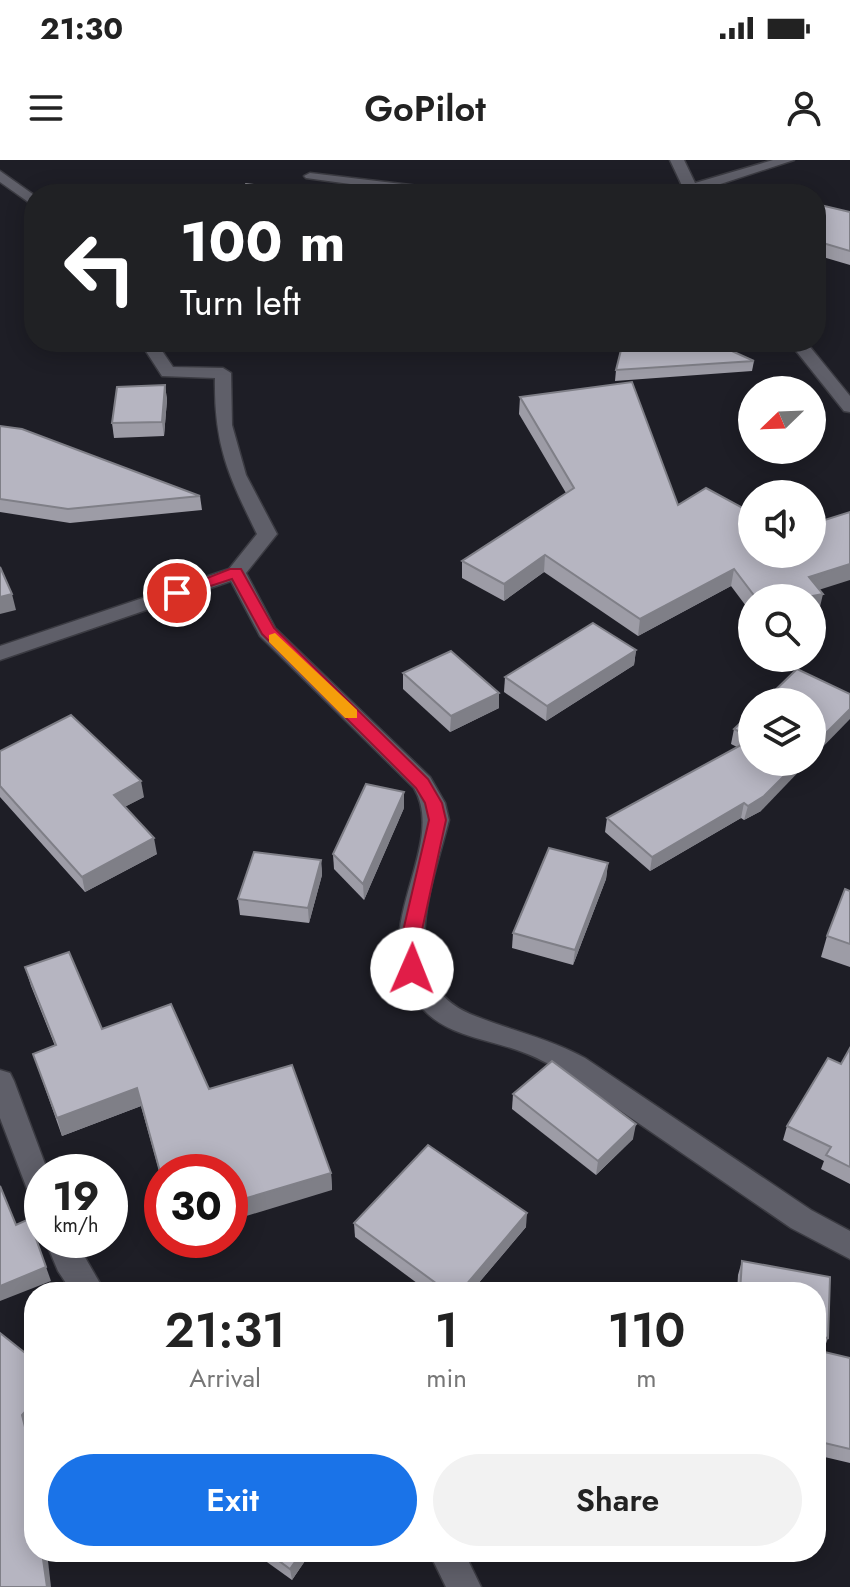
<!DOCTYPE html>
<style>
body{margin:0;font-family:Jost,sans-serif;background:#f2f2f2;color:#222;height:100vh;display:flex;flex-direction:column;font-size:30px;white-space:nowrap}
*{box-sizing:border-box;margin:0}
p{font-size:26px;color:#767676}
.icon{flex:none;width:44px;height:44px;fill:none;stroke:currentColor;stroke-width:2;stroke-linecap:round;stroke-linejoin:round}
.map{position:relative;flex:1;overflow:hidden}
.drawer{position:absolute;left:24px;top:1122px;width:802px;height:280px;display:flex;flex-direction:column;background:#fff;border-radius:32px;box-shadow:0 4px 20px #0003}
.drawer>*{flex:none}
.hud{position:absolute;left:24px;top:24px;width:802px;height:168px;border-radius:32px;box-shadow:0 4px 20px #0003;background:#202124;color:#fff;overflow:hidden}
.needle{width:52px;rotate:247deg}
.fabs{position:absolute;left:738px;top:216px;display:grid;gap:16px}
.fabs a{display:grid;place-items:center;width:88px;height:88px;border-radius:50%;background:#fff;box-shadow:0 4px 20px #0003;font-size:40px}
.speed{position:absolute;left:24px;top:994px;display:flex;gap:16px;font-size:40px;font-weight:700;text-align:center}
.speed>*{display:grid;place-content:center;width:104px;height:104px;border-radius:50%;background:#fff;box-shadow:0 4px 20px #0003;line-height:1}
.speed small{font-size:20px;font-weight:400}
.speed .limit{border:12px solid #d22;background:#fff;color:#111}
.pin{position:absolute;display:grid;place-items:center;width:68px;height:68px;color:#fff;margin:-34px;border:4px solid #fff;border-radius:50%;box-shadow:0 2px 8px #0007}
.me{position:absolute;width:88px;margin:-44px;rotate:1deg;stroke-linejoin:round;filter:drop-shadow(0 0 6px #0008)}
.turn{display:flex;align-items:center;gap:28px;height:168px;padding:0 24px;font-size:36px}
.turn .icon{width:104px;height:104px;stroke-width:2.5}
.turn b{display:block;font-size:56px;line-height:68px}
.eta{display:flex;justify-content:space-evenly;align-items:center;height:136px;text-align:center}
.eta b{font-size:48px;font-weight:600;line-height:56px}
.primary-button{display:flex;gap:16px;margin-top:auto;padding:16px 24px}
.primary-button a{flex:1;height:92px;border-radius:48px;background:#1a73e8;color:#fff;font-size:32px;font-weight:600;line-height:92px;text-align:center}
.primary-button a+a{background:#f2f2f2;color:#222}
.status{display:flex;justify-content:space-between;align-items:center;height:56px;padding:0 40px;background:#fff;direction:ltr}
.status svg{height:22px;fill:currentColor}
header{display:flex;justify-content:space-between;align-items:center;height:104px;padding:0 24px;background:#fff;font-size:36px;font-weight:600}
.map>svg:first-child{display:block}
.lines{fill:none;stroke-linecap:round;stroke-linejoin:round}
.lane-casing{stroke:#3b3b42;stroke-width:3}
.street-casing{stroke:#3b3b42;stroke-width:3}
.lane{fill:#5f5f69;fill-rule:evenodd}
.street{fill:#5f5f69;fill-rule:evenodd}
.wall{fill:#9d9ca6}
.shaded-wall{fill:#7f7f87}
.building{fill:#b6b5c1;stroke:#7f7f87;stroke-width:2}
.route{fill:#e11d48;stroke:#92132f;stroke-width:2}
.slow{fill:#f59e0b}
</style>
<div class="status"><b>21:30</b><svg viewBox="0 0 49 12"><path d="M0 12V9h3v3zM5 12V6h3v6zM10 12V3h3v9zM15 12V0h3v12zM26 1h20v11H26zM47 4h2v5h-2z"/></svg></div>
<header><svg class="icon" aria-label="menu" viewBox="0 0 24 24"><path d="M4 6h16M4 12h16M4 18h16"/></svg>GoPilot<svg class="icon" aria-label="person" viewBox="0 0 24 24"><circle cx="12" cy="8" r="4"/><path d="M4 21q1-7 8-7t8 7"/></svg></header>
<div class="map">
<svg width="850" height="1427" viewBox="0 0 850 1427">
<rect width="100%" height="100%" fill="#1e1e26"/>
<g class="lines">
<!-- lane casing -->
<g class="lane-casing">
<path id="lane" d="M 310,13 L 452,30 L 458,34 L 424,34 L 306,18 L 304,16 Z"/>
</g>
<!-- street casing -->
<g class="street-casing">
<g id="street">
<path d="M 670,0 L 684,0 L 695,23 L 773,0 L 794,0 L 699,31 L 700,34 L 686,34 Z"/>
<path d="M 0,11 L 34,35 L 34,46 L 0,22 Z"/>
<path d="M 140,182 L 156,182 L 173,207 L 223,208 L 231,213 L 232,265 L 246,315 L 277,374 L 246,413 L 275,468 L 430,617 L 445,643 L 449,660 C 434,721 392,821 470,854 C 509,870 548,878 585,898 L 811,1050 L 850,1071 L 850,1099 L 791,1068 L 567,914 C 551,905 535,896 517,890 C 486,879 446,875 423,849 C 357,778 450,689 414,628 L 260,476 L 231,421 L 0,500 L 0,486 L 229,409 L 257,374 C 228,315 214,285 215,218 L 162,216 Z"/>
<path d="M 789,182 L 806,182 L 850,236 L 850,252 L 844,251 Z"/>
<path d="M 0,910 L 10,913 L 14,921 L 48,1012 L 42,1012 L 42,1045 L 32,1042 L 0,958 Z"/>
<path d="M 45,1080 L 75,1080 L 105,1132 L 72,1132 L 58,1111 Z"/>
<path d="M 429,1392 L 464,1392 L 481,1427 L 446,1427 Z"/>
</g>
</g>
<!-- lane -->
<use href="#lane" class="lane"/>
<!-- street -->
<use href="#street" class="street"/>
</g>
<!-- wall -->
<g class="wall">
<path d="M 816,44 L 850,52 L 850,105 L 816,95 Z"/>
<path d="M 754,201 L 752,211 L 615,221 L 616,210 Z"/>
<path d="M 165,225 L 167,240 L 164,276 L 114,278 L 112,263 Z"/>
<path d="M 520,237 L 678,345 L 820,429 L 819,451 L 812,452 L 812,438 L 752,438 L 752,454 L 731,426 L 638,476 L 544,412 L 504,441 L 462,418 L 462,401 L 566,333 L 519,254 Z"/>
<path d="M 0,266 L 200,336 L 202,350 L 70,363 L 0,352 Z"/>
<path d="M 636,490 L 634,505 L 546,561 L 504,532 L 505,517 Z"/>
<path d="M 403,513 L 499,533 L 499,548 L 450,572 L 403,529 Z"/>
<path d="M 752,552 L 761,651 L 744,660 L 741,658 L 650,711 L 605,672 L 607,658 L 737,587 L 731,584 L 734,569 Z"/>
<path d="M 0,591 L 144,637 L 124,647 L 157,694 L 85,732 L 0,637 Z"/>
<path d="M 404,648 L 364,740 L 334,709 L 333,694 Z"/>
<path d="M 321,700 L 322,715 L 309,763 L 240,755 L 238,739 Z"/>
<path d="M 608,703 L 606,719 L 573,805 L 512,788 L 513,773 Z"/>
<path d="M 850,731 L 850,807 L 821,797 L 827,776 Z"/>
<path d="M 25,807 L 102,869 L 209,929 L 331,1013 L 332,1030 L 162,1012 L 162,1021 L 141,946 L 62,976 L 33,894 L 55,886 L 31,826 Z"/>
<path d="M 850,888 L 850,1024 L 821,1009 L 824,1001 L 783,980 L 787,966 L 841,904 Z"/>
<path d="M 513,934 L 633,979 L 596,1015 L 512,949 Z"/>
<path d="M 354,1063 L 526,1067 L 471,1132 L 429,1132 L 355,1077 Z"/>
<path d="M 742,1101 L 830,1117 L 828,1178 L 823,1192 L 819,1191 L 850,1198 L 850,1303 L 816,1295 L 816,1132 L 737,1132 L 738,1115 Z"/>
<path d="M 253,1392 L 311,1392 L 292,1420 Z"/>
<path d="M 497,1392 L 509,1392 L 504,1398 Z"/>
</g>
<!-- shaded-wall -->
<g class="shaded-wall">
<path d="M 165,225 L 167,240 L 164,276 L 162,262 Z"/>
<path d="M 545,395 L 544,412 L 504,441 L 504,424 Z"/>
<path d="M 850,404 L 850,420 L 806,434 L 809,417 Z"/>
<path d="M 734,409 L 731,426 L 638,476 L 640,459 Z"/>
<path d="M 12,434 L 16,450 L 0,454 L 0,437 Z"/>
<path d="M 823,434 L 819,451 L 812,452 L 812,438 L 802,438 Z"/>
<path d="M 636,490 L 634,505 L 546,561 L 547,546 Z"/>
<path d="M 499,533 L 499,548 L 450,572 L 451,556 Z"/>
<path d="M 850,549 L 850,559 L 812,598 L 812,587 Z"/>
<path d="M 798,602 L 808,602 L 761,651 L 744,660 L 748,646 Z"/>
<path d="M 141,621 L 144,637 L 117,651 L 114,635 Z"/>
<path d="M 404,632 L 404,648 L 364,740 L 363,724 Z"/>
<path d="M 744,643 L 741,658 L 650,711 L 652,697 Z"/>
<path d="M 154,678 L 157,694 L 85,732 L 82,717 Z"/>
<path d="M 321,700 L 322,715 L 309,763 L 308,748 Z"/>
<path d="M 608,703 L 606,719 L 573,805 L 575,790 Z"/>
<path d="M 137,928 L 141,946 L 62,976 L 57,958 Z"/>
<path d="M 636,964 L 633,979 L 596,1015 L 598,1001 Z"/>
<path d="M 331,1013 L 332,1030 L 230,1061 L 230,1043 Z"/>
<path d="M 527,1053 L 526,1067 L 471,1132 L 460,1132 Z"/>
<path d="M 29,1059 L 51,1121 L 0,1141 L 0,1126 Z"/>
<path d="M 34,1242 L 34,1260 L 27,1267 L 34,1293 L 34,1303 L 22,1255 Z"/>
<path d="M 42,1392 L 47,1392 L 51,1427 L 47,1427 Z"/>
<path d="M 302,1392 L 311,1392 L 292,1420 L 290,1409 Z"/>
</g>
<!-- building -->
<g class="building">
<path d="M 246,24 L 290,30 L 288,34 L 242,34 Z"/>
<path d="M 816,44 L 850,52 L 850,91 L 816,81 Z"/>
<path d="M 623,182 L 712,182 L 754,201 L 616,210 Z"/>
<path d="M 632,222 L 678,345 L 706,328 L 752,353 L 752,394 L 812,394 L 812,364 L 850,352 L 850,404 L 809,417 L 823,434 L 802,438 L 756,438 L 734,409 L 640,459 L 545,395 L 504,424 L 462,401 L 574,328 L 520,237 Z"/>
<path d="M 165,225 L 162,262 L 112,263 L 117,227 Z"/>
<path d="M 0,266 L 22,269 L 200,336 L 68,349 L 0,339 Z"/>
<path d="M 0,407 L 12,434 L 0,437 Z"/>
<path d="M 593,463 L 636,490 L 547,546 L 505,517 Z"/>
<path d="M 451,491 L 499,533 L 451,556 L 403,513 Z"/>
<path d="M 797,509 L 850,534 L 850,549 L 812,587 L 812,542 L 763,542 Z"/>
<path d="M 752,552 L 752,578 L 734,569 Z"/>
<path d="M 71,555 L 141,621 L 114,635 L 154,678 L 82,717 L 0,626 L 0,591 Z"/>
<path d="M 752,579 L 752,602 L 798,602 L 764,636 L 748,646 L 744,643 L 652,697 L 607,658 Z"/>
<path d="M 366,624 L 404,632 L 363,724 L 333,694 Z"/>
<path d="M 549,688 L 608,703 L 575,790 L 513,773 Z"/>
<path d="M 254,692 L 321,700 L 308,748 L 238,739 Z"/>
<path d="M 845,729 L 850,731 L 850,784 L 827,776 Z"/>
<path d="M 69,792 L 102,869 L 171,844 L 209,929 L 292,905 L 331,1013 L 230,1043 L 230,1012 L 162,1012 L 162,1019 L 137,928 L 57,958 L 33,894 L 56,885 L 25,807 Z"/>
<path d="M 850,888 L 850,1007 L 826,995 L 831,987 L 787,966 L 828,898 L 841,904 Z"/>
<path d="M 552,901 L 636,964 L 598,1001 L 513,934 Z"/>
<path d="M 428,985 L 527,1053 L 460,1132 L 448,1132 L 354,1063 Z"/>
<path d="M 0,1026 L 16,1065 L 29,1059 L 46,1107 L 0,1126 Z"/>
<path d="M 742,1101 L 830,1117 L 828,1178 L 816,1176 L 816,1132 L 740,1132 Z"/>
<path d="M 0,1173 L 34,1200 L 34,1242 L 22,1255 L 34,1303 L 34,1392 L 42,1392 L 47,1427 L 0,1427 Z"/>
<path d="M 816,1190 L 850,1198 L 850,1289 L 816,1281 Z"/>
<path d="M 267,1392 L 302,1392 L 290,1409 Z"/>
</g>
<!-- route -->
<path class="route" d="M 230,409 L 241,409 L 274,468 L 428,619 L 442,643 L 446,660 L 419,784 L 418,814 L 405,814 L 400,784 L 429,660 L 425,643 L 416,628 L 262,474 L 232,419 L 177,437 L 169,433 Z"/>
<!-- slow -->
<path class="slow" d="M 275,473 L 357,550 L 357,558 L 345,558 L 269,482 L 269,475 Z"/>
</svg>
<div class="fabs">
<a><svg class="needle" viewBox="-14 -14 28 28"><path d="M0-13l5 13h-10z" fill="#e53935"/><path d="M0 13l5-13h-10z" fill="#767676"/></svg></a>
<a><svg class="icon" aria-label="sound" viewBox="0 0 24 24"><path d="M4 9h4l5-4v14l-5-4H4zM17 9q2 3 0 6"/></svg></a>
<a><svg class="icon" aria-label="search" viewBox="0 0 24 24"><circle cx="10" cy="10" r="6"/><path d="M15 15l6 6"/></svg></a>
<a><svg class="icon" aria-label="layers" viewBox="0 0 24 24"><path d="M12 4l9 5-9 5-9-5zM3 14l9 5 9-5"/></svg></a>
</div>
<div class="speed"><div>19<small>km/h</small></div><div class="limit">30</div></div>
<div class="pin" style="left:177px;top:433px;background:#d93025"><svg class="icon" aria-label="arrive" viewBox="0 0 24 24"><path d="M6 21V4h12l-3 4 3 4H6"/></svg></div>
<svg class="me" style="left:412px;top:809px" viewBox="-20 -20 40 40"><circle r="19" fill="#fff"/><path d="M0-13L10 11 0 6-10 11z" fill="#e11d48"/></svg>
<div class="hud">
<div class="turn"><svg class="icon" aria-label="left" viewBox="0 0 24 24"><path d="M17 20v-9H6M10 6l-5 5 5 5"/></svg><div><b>100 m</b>Turn left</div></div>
</div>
<section class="drawer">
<div class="eta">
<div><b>21:31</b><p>Arrival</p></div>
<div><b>1</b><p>min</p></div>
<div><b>110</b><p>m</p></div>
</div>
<div class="primary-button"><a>Exit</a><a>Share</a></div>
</section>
</div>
